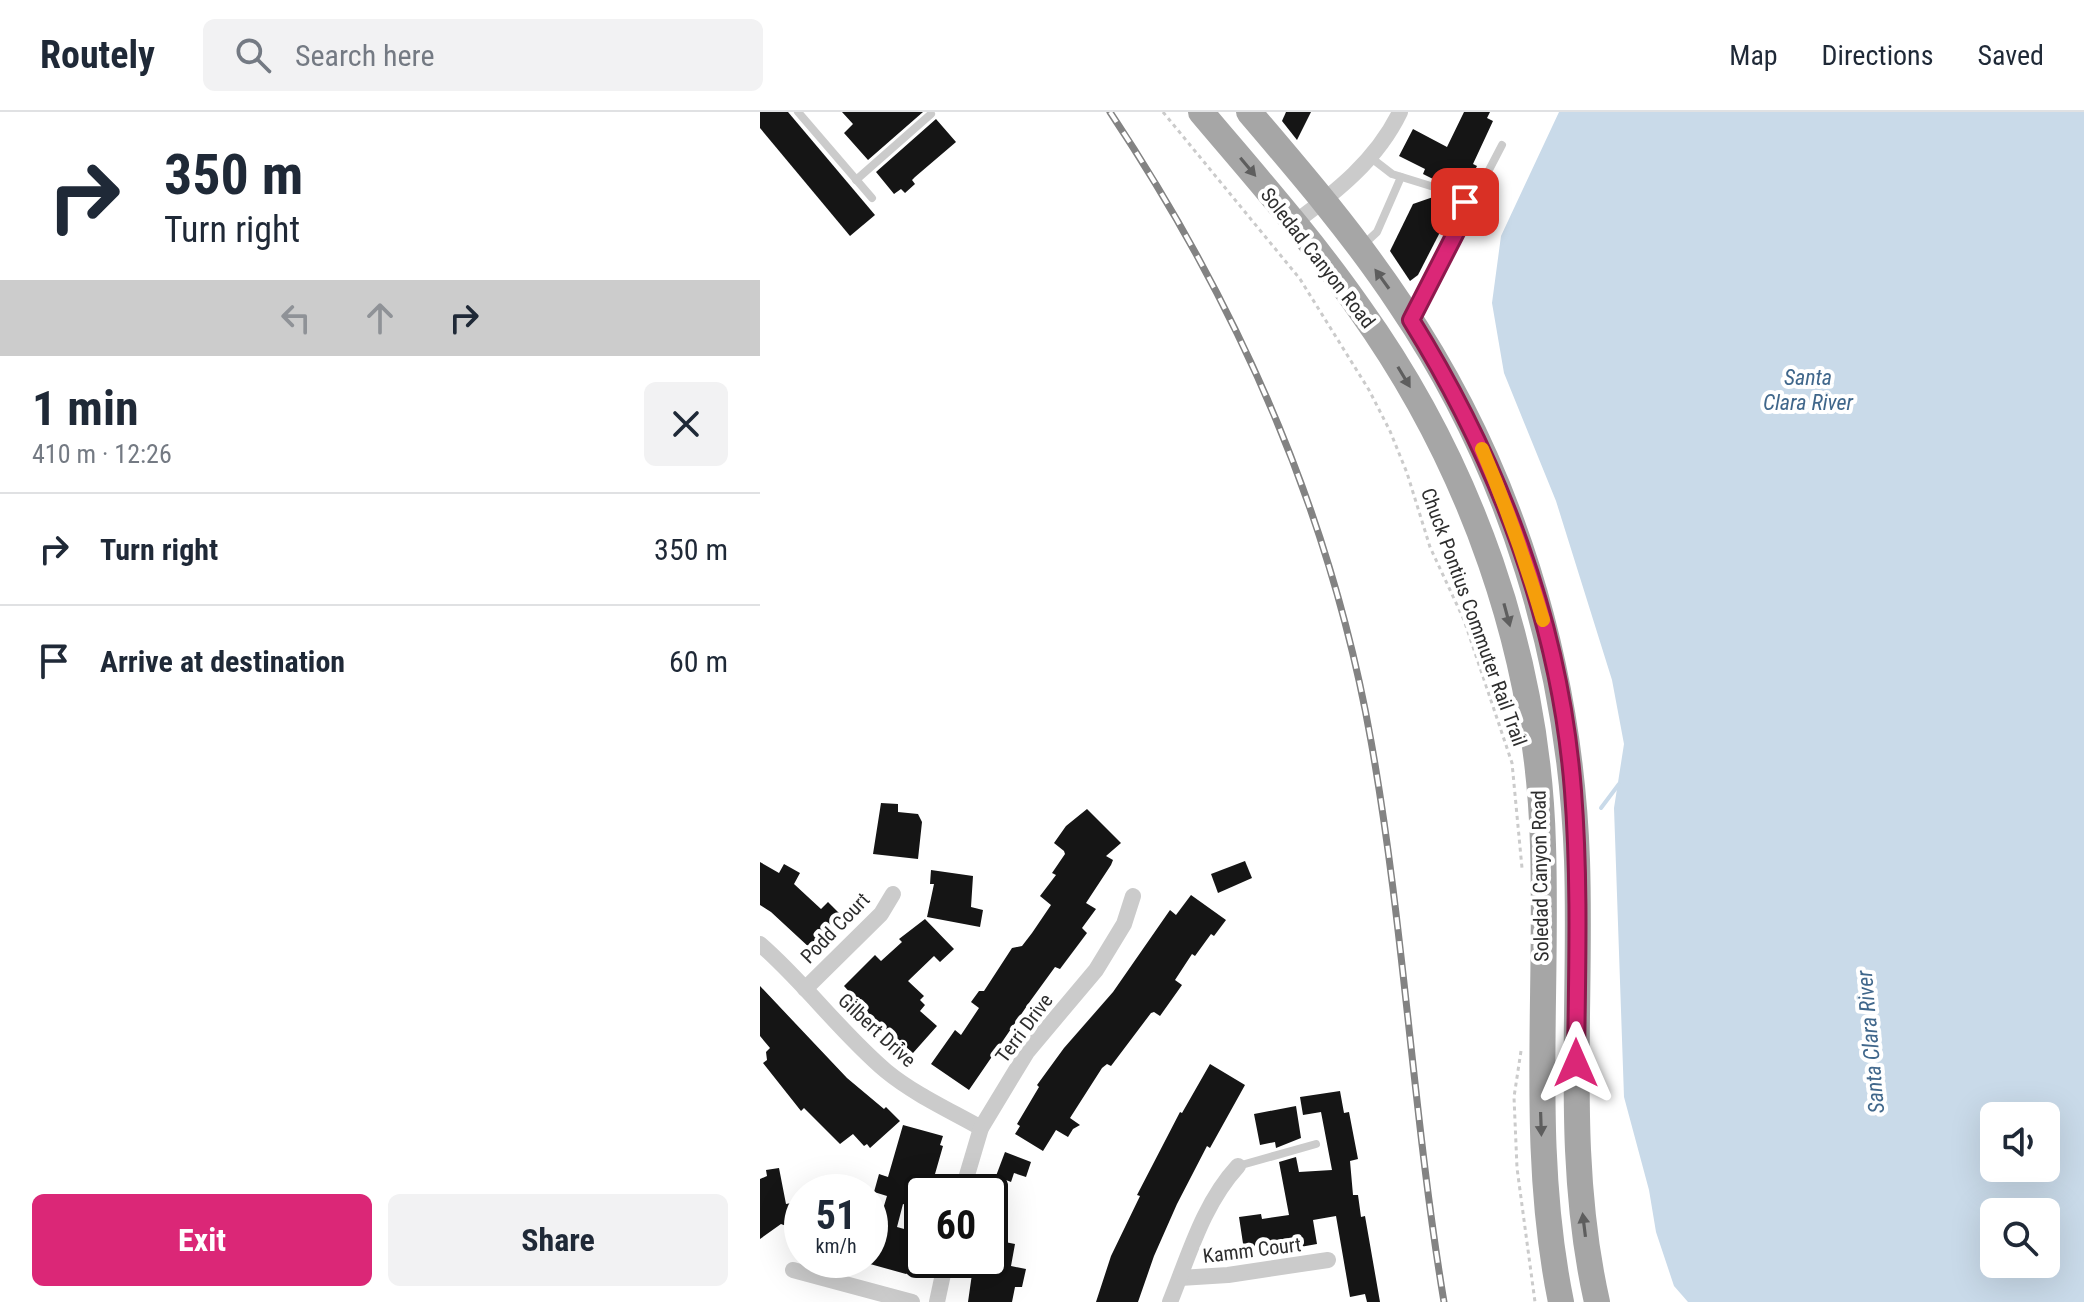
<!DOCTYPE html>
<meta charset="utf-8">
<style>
body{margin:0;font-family:"Roboto Condensed",sans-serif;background:#f2f2f3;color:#1f2937;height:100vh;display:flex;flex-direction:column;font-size:30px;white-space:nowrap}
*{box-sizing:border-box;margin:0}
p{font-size:26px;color:#747a83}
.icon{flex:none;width:44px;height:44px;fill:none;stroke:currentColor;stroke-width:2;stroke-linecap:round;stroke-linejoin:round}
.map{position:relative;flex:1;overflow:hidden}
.drawer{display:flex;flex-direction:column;background:#fff;width:760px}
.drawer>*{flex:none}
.hud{background:#fff;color:#1f2937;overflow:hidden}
.tools{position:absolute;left:1220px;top:990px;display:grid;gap:16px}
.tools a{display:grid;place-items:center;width:80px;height:80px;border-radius:12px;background:#fff;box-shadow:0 8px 32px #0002;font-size:40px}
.speed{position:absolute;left:24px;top:1062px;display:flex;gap:16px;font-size:40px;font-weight:700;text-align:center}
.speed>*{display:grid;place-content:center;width:104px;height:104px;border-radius:50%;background:#fff;box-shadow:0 8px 32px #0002;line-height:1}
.speed small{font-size:20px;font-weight:400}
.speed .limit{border:4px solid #111;border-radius:12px;background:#fff;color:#111}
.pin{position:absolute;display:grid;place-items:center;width:68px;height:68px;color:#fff;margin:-34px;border-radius:16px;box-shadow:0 4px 12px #0006}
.me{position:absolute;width:88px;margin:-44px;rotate:0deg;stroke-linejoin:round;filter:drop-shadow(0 0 6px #0008)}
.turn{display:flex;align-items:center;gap:28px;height:168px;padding:0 32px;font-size:36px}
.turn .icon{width:104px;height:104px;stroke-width:2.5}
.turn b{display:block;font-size:56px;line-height:68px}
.lanes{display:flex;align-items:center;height:76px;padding:0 32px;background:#0003;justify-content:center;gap:40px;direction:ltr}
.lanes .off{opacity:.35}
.round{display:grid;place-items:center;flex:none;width:84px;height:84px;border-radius:12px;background:#f2f2f3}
.headline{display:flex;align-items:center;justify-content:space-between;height:136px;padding:0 32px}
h1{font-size:48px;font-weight:700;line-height:60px}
.button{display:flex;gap:16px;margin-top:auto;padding:16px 32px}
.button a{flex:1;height:92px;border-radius:12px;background:#db2777;color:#fff;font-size:32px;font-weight:700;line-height:92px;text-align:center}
.button a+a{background:#f2f2f3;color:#1f2937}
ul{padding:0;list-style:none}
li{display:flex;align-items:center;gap:24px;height:112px;padding:0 32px;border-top:2px solid #e0e1e3}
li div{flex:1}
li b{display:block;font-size:30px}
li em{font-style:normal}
header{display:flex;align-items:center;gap:48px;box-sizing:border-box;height:112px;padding:0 40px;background:#fff;border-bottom:2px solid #e0e1e3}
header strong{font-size:38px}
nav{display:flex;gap:44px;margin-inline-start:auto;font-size:28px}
.search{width:560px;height:72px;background:#f2f2f3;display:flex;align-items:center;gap:20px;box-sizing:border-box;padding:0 28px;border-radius:12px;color:#747a83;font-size:30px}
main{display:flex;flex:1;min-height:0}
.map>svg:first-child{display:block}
.water{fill:#c9dae9;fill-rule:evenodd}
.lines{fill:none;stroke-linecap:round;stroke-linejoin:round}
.stream{stroke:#c9dae9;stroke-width:4}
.building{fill:#151515}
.path{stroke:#cbcbcb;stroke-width:3;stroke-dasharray:4 4;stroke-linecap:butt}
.lane{stroke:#cbcbcb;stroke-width:8}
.street{stroke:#cbcbcb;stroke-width:16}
.primary{stroke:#a6a6a6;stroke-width:26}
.rail-casing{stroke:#838383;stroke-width:7}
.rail{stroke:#fff;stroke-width:4;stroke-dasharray:12;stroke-linecap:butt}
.oneway{fill:#5e5e5e}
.route-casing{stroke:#8e194d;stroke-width:20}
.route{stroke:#db2777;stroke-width:14}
.slow{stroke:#f59e0b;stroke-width:14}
.labels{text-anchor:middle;stroke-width:8;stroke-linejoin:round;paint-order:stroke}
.street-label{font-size:20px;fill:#2e2e2e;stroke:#fff}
.water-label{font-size:22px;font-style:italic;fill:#40678b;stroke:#fff}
</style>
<header>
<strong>Routely</strong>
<div class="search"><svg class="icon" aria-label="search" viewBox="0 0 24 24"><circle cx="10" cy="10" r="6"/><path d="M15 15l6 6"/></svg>Search here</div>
<nav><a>Map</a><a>Directions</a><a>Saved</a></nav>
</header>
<main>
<section class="drawer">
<div class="hud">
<div class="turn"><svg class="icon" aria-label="right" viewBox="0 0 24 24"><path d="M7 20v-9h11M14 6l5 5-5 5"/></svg><div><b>350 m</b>Turn right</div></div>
<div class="lanes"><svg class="icon off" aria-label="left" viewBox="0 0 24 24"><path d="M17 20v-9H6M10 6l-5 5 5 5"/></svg><svg class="icon off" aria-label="ahead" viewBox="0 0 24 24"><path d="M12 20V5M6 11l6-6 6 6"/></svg><svg class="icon" aria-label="right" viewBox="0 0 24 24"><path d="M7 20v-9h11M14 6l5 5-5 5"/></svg></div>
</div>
<div class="headline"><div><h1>1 min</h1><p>410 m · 12:26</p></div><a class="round"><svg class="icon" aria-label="close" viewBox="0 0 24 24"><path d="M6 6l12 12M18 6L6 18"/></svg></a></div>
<ul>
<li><svg class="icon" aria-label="right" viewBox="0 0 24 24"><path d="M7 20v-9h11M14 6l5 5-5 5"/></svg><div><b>Turn right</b></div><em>350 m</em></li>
<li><svg class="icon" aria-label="arrive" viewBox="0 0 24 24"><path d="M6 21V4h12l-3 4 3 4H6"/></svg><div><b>Arrive at destination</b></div><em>60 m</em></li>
</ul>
<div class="button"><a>Exit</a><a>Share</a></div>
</section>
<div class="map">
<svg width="1324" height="1190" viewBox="0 0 1324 1190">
<rect width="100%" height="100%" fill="#fff"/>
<!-- water -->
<path class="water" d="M 799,0 L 1324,0 L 1324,1190 L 928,1190 L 914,1174 L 896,1120 L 889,1078 L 864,985 L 854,696 L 864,632 L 852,568 L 796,389 L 744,261 L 732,191 L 741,124 ZM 1234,1004 L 1286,1004 L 1286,1056 L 1234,1056 ZM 1234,1100 L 1286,1100 L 1286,1152 L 1234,1152 Z"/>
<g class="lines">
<!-- stream -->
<path class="stream" d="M 841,696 L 859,672"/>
</g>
<!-- building -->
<g class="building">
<path d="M 0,0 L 28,0 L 115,103 L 90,124 L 0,16 Z"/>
<path d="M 82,0 L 163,0 L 108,48 L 84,21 L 93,12 Z"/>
<path d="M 526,0 L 551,0 L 537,28 L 522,9 Z"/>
<path d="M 704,0 L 730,0 L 727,6 L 733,9 L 713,52 L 717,54 L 703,82 L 663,62 L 665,57 L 639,44 L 653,17 L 687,35 Z"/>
<path d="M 176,7 L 196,30 L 155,65 L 152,68 L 155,72 L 145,81 L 141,77 L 134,82 L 116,60 Z"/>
<path d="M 676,84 L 694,93 L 658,163 L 650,169 L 630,139 L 653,92 Z"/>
<path d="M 121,691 L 138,692 L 138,700 L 158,702 L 162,710 L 158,747 L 113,742 Z"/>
<path d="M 327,697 L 361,731 L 346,744 L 353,748 L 351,753 L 326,791 L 336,797 L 322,816 L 327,821 L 300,857 L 295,855 L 271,888 L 209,978 L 171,952 L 195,918 L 201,923 L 219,896 L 211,890 L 219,879 L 224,879 L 252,836 L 262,834 L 272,821 L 291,793 L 280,784 L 296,763 L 292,761 L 305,742 L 304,739 L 294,731 L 306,714 Z"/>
<path d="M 485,749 L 492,766 L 458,781 L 451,762 Z"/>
<path d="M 0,750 L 19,761 L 24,752 L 40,761 L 34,772 L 61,797 L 68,790 L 82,804 L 51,837 L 11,800 L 0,793 Z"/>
<path d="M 171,758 L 213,764 L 211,795 L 223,798 L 220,815 L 167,805 L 174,772 L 170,772 Z"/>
<path d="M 431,783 L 466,808 L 454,824 L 451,822 L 435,844 L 432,842 L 415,868 L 422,873 L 400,904 L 394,900 L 391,901 L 351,954 L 347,952 L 342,956 L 310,1006 L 320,1013 L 313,1017 L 308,1025 L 296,1018 L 283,1039 L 255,1022 L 260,1014 L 257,1012 L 279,975 L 277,973 L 304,936 L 353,880 L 410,798 L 416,803 Z"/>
<path d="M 165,807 L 194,837 L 180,850 L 174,844 L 148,869 L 164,884 L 160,888 L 165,893 L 160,899 L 177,914 L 153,941 L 118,912 L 84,874 L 115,843 L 121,849 L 142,830 L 139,827 Z"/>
<path d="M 0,874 L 87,966 L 124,997 L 126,995 L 140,1009 L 110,1036 L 107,1032 L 104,1034 L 93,1022 L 80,1032 L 44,996 L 41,999 L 3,951 L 7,948 L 6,940 L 10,936 L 0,924 Z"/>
<path d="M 450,952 L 485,973 L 450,1036 L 447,1034 L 417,1092 L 394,1144 L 378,1190 L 336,1190 L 351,1144 L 380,1084 L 377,1083 L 420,1000 L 422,1001 Z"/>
<path d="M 580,979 L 584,1001 L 589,1000 L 598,1047 L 590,1049 L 593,1083 L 598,1083 L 601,1105 L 605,1104 L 620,1190 L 607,1190 L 605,1182 L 590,1185 L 576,1104 L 553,1108 L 557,1132 L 540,1135 L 539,1129 L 484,1138 L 479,1105 L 501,1102 L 502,1107 L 529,1103 L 519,1050 L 536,1045 L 539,1060 L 572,1058 L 561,1000 L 543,1003 L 540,985 Z"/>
<path d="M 536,994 L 541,1026 L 516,1036 L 515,1030 L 500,1033 L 494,1002 Z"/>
<path d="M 143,1013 L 183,1024 L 180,1033 L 183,1034 L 173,1069 L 169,1080 L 162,1080 L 162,1098 L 143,1092 L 137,1115 L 162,1122 L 153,1158 L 146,1162 L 110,1152 L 110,1140 L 127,1084 L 114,1080 L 119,1062 L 128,1065 Z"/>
<path d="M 245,1040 L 271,1050 L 266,1065 L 254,1061 L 251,1070 L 236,1064 Z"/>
<path d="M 19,1056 L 26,1092 L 42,1089 L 42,1120 L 21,1112 L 0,1127 L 0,1067 L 7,1064 L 6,1058 Z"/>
<path d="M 230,1127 L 255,1132 L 251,1154 L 266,1157 L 262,1175 L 255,1175 L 252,1190 L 208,1190 L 213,1155 L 230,1158 Z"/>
</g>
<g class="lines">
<!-- path -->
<g class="path">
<path d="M 403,0 L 540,167 L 609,278 L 630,319 L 647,361 L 670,435 L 704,508 L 752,651 L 762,756"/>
<path d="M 761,939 L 754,985 L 757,1056 L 775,1190"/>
</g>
<!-- lane -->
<g class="lane">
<path d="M 38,0 L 112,86"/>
<path d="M 610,45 L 632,62 L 674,75 L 710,93"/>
<path d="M 96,68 L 171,2"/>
<path d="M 603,133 L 617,120 L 641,65"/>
<path d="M 653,204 L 742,33"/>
<path d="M 478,1054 L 556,1032"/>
</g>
<!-- street -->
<g class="street">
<path d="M 534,111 C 576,80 617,48 640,0"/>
<path d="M 0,832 C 45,871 80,920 126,959 C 154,982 189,998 221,1016"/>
<path d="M 45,877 L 121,802 L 133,782"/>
<path d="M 202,1080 L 221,1016 L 267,940 L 336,858 L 364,812 L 373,784"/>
<path d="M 33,1158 L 152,1190"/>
<path d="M 420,1166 L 468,1163 L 568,1148"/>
<path d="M 177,1190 L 186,1148"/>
<path d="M 410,1190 C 429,1143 443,1092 478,1054"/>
</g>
<!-- primary -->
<g class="primary">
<path d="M 441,0 C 495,64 551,127 599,196 C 710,351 778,541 783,733 C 788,886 770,1039 801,1190"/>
<path d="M 489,0 C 542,62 595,124 640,192 C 751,356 810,550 817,748 C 822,896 804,1044 837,1190"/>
</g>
<!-- rail casing -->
<g class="rail-casing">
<path id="rail" d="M 350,0 C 477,191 571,402 611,629 C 644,814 653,1004 684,1190"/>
</g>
<!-- rail -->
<use href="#rail" class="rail"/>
</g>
<!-- one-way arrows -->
<defs><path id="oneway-solid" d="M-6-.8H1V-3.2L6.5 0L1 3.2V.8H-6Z" transform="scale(2)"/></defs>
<g class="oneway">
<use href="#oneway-solid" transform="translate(488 55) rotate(50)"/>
<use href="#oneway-solid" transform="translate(622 167) rotate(-126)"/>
<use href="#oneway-solid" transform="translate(644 265) rotate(59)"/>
<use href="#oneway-solid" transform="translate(747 503) rotate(75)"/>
<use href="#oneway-solid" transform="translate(781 1012) rotate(88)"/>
<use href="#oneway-solid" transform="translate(824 1113) rotate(-97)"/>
</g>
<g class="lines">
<!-- route casing -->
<g class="route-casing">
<path id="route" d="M 705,90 L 710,93 L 651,208 C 739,350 800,510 813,679 C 820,769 817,860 816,951"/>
</g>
<!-- route -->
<use href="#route" class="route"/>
<!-- slow -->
<path class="slow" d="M 722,337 C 746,393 766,450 783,508"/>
</g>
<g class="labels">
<!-- street labels -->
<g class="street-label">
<text transform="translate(558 146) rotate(52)" y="7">Soledad Canyon Road</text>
<text transform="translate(714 505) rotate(70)" y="7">Chuck Pontius Commuter Rail Trail</text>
<text transform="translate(780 764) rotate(-91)" y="7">Soledad Canyon Road</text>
<text transform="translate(75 816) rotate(-46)" y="7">Podd Court</text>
<text transform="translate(264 916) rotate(-53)" y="7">Terri Drive</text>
<text transform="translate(117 918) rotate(43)" y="7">Gilbert Drive</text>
<text transform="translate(492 1138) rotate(-7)" y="7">Kamm Court</text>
</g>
<!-- water labels -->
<g class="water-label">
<text x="1048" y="273">Santa<tspan x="1048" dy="25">Clara River</tspan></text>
<text transform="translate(1110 930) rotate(-95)" y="8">Santa Clara River</text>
</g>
</g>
</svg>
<div class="tools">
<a><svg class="icon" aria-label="sound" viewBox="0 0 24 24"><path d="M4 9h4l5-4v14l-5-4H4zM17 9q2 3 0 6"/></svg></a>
<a><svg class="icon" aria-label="search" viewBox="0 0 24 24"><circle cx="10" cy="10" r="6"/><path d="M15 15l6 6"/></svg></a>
</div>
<div class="speed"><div>51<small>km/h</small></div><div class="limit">60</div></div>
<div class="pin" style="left:705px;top:90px;background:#d93025"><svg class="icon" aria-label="arrive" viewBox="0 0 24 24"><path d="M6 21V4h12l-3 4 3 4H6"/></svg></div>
<svg class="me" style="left:816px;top:951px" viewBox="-20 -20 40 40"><path d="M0-17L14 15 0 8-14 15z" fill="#db2777" stroke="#fff" stroke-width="4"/></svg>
</div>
</main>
